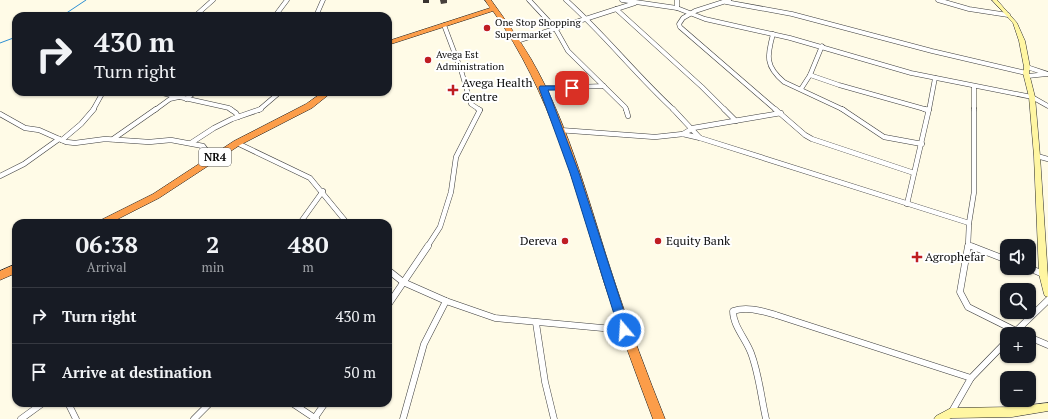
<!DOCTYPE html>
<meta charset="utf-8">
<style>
body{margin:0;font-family:"PT Serif",serif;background:#242831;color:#f1f3f6;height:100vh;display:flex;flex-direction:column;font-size:15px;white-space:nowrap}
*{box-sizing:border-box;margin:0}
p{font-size:13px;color:#9ea1a6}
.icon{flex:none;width:22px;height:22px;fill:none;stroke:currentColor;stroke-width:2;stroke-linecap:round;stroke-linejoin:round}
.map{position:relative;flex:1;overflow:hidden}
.side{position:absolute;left:12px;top:219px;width:380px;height:188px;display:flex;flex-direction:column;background:#171b24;border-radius:12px;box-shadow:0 1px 3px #0004}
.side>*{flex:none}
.hud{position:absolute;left:12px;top:12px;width:380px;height:84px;border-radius:12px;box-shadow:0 1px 3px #0004;background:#171b24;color:#f1f3f6;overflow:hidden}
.fabs{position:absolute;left:1000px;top:239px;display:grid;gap:8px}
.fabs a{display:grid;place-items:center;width:36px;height:36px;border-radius:8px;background:#171b24;box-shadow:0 1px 3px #0004;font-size:20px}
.pin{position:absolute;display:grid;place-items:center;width:34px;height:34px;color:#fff;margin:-17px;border-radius:8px;box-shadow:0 2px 6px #0006}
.me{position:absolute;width:44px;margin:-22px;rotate:342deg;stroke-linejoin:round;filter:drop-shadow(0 0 3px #0008)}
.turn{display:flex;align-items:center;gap:14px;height:84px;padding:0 16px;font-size:18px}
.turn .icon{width:52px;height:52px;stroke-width:2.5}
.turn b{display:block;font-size:28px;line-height:34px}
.eta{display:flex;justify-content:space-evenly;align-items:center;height:68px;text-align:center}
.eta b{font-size:24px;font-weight:700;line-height:28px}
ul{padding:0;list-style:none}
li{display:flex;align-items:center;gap:12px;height:56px;padding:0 16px;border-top:1px solid #363941}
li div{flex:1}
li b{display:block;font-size:15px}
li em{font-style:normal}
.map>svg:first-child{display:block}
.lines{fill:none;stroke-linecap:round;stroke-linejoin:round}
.stream{stroke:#2d8fd3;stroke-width:1}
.street-far2-casing{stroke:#3d3d3d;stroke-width:5}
.street-far1-casing{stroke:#3d3d3d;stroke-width:5.5}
.street-casing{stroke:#3d3d3d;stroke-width:7}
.secondary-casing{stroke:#2c2c2c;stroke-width:1}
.highway-casing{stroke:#1b1b1b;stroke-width:1}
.street-far2{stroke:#fff;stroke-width:4}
.street-far1{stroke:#fff;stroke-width:4.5}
.street{stroke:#fff;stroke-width:6}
.secondary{fill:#fff6a2;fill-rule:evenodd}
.highway{fill:#fc9d49;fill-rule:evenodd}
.wall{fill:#47403c}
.shaded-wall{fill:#3a3431}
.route{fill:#1a73e8;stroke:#114b97}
.poi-dot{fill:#bf1d23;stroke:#fff;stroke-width:1.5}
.labels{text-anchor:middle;stroke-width:4;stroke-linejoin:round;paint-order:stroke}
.far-poi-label{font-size:10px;fill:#0a0a0a;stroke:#fff;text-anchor:start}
.shield{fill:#fff;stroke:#545454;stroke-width:1}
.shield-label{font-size:11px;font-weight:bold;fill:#0a0a0a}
.poi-label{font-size:12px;fill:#0a0a0a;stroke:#fff;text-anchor:start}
</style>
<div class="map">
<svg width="1048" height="419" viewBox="0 0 1048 419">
<rect width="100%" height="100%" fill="#fffbe7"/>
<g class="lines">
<!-- stream -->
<g class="stream">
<path d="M 62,16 L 86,0"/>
<path d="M 0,43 L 16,37"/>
</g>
<!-- street-far2 casing -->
<g class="street-far2-casing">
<g id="street-far2">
<path d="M 529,0 L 555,28 L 568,51 L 625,107 L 626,110"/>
<path d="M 566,0 C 604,34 636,75 674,110"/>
<path d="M 622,0 L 677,8 L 705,19 L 790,38 L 911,73 L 1032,97 L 1048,106"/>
<path d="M 677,0 L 677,8"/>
<path d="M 729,0 L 695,11 L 683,18 L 679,24 L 680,27 L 776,110"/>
<path d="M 938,0 L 969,9 L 1008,15"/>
<path d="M 726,2 L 792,14 L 932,51 L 1026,73"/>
<path d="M 616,9 L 702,87 L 725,110"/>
<path d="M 195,16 L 213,0"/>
<path d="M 275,16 L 287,0"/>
<path d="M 316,16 L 323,0"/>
<path d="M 444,25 L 461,70 L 471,104 L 480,110"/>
<path d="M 773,34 C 767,56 765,66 784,82 L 844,110"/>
<path d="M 517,41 L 635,3"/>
<path d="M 1027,67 L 1048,74"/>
<path d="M 810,75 L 839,85 L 928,110"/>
<path d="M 1028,76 L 1047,74"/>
<path d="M 974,86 L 974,110"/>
<path d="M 543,88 L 604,86"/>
<path d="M 801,89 L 810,75 L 822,46"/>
<path d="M 157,92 L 229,108 L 232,110"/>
<path d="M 186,99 L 195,92"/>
<path d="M 93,110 L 103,92"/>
<path d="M 155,110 L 170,99 L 179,97"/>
<path d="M 259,110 L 280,92"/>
<path d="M 929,110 L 935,78"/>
</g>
</g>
<!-- street-far1 casing -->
<g class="street-far1-casing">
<g id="street-far1">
<path d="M 230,109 L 236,113 L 238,117"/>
<path d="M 626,109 L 628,116"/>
<path d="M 673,109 L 700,138"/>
<path d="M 724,109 L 736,121"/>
<path d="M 775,109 L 805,135 L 812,139 L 914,173"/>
<path d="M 842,109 L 884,137 L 922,144"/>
<path d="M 924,109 L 928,110"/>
<path d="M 0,114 L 25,128 L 39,130 L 66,142 L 75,143 L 105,139 L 149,142 L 171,140 L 203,146 L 212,158"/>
<path d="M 559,130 L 655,137 L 683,134 L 700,138 L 969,223 L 968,247"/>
<path d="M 683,134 L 693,128 L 781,113"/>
<path d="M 113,139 L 156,109"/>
<path d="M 62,140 L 81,124 L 94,109"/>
<path d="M 191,143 L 214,128 L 232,119 L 261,109"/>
<path d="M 237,143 L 310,178 L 347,223"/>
<path d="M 1037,156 L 1048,159"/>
<path d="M 0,176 L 24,164 L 59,139"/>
<path d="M 907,204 L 929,109"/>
<path d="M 300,223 L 323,191"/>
<path d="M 969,223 L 974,192 L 974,109"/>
<path d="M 968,245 L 974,247"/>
<path d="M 427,247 L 440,227 L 451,192 L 456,157 L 480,110 L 478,109"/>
</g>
</g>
<!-- street casing -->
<g class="street-casing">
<g id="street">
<path d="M 968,246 L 960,292 L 968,307 L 1022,334"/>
<path d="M 971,246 L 1007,260"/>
<path d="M 1029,268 L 1043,274"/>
<path d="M 388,270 L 403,282 L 446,301 L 495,318 L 624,330"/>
<path d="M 388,305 L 428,246"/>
<path d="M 536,323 L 545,382 L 554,419"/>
<path d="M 1014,333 L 1048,300"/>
<path d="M 1029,337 L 1048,345"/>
<path d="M 68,403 L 76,419"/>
<path d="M 292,403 L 316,419"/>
<path d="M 951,413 L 971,378 L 1007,341"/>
<path d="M 21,419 L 43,403"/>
<path d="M 194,419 L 210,403"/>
<path d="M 314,419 L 325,403"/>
<path d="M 403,419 L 424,344 L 446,301"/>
<path d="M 766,419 C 761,397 759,374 751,353 C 746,339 733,326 733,311 C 747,306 762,311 776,315 L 971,378"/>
</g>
</g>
<!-- secondary casing -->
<g class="secondary-casing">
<g id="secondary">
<path d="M 992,0 L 997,0 L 1017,23 L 1025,41 L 1030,67 L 1029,73 L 1035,97 L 1040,156 L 1048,278 L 1048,297 L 1045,296 L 1044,294 L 1039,274 L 1034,156 L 1029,97 L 1023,73 L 1024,67 L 1019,41 L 1013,23 Z"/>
<path d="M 1048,403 L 1048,411 L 1012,417 L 952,418 L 949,419 L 934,419 L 936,416 L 951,408 L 1012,407 Z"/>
</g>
</g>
<!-- highway casing -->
<g class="highway-casing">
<g id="highway">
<path d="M 485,0 L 491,0 C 504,18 519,39 531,59 C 571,128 590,208 615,283 C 630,329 647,374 665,419 L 653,419 C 636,374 619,328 604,282 C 575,188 551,92 493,11 L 388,45 L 388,41 L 490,8 Z"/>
<path d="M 323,92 L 332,92 L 312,108 L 240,145 L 159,198 L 110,223 L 97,223 L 99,221 L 153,194 L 234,141 L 306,104 Z"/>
<path d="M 16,264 L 16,273 L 0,280 L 0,271 Z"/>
</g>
</g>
<!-- street-far2 -->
<use href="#street-far2" class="street-far2"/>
<!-- street-far1 -->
<use href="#street-far1" class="street-far1"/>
<!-- street -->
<use href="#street" class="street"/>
<!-- secondary -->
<use href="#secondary" class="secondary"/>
<!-- highway -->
<use href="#highway" class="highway"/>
</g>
<!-- wall -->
<path class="wall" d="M 440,0 L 447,0 L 447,3 L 441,4 Z"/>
<!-- shaded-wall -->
<rect class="shaded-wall" x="423" y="0" width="6" height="3"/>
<!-- route -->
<path class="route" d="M 540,86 L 572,86 L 576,88 L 572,90 L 548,90 L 579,173 L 630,330 L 628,334 L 624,335 L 620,334 L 619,330 L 570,173 L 539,88 Z"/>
<!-- markers -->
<g class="poi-dot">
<circle cx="487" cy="28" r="4"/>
<circle cx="428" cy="60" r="4"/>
<path d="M451 84h4v4h4v4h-4v4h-4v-4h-4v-4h4z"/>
<circle cx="565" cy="241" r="4"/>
<circle cx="658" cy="241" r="4"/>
<path d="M915 251h4v4h4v4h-4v4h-4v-4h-4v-4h4z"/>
</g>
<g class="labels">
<!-- far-poi labels -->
<g class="far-poi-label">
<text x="495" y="26">One Stop Shopping<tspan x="495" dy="12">Supermarket</tspan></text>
<text x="436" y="58">Avega Est<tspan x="436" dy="12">Administration</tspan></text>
</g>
<!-- shield labels -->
<rect class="shield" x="199" y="148" width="32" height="18" rx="3"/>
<g class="shield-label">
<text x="215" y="161">NR4</text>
</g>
<!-- poi labels -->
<g class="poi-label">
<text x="462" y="87">Avega Health<tspan x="462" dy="14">Centre</tspan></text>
<text x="557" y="245" text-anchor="end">Dereva</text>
<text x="666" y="245">Equity Bank</text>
<text x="925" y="261">Agrophefar</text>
</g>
</g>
</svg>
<div class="fabs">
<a><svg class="icon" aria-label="sound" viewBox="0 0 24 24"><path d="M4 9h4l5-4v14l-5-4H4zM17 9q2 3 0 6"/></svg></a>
<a><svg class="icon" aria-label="search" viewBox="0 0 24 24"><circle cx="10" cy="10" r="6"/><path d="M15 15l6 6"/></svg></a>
<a>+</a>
<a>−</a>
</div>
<div class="pin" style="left:572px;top:88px;background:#d93025"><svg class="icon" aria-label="arrive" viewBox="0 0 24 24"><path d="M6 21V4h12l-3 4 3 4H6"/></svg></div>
<svg class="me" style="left:624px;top:330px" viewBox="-20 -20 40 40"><circle r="17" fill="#1a73e8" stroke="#fff" stroke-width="3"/><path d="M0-11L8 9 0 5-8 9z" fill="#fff"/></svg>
<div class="hud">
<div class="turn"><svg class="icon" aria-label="right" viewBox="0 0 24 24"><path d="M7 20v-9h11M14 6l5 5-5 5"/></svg><div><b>430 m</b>Turn right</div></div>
</div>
<section class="side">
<div class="eta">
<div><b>06:38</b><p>Arrival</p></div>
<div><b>2</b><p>min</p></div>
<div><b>480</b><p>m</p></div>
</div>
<ul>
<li><svg class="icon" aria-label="right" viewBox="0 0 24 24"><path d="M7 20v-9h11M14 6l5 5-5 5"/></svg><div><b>Turn right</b></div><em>430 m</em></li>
<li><svg class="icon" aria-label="arrive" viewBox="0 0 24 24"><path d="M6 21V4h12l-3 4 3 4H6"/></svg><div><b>Arrive at destination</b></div><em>50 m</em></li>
</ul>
</section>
</div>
